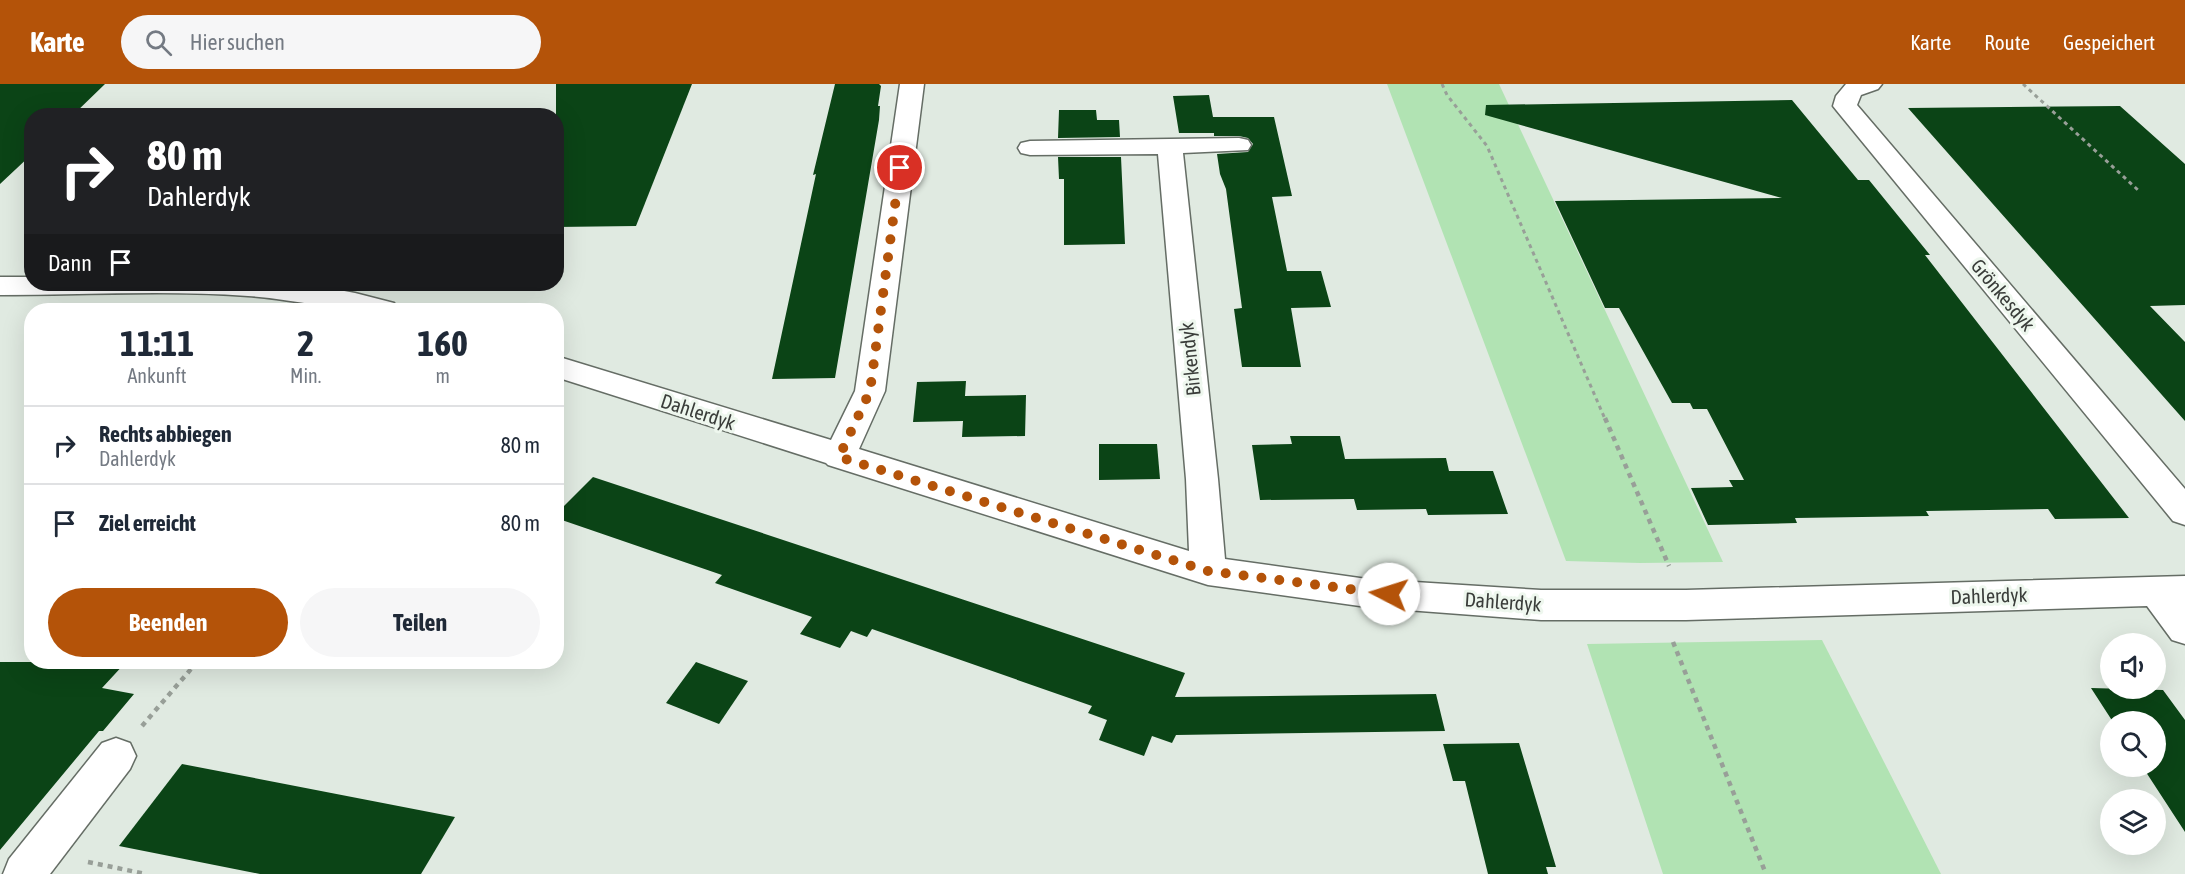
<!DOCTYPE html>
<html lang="de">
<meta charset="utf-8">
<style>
body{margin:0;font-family:"Asap Condensed",sans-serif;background:#f6f6f7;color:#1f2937;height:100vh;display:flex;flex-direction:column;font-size:22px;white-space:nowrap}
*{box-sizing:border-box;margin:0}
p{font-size:20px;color:#747a83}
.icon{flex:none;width:33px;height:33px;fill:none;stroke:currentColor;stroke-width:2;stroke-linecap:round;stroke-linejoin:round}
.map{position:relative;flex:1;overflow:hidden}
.sheet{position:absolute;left:24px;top:219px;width:540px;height:366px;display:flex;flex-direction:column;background:#fff;border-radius:24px;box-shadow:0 6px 24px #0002}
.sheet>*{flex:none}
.hud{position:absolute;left:24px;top:24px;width:540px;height:183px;border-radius:24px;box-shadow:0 6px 24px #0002;background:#202124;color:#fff;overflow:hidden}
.tools{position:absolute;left:2100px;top:549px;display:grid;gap:12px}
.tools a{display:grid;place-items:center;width:66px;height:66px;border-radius:50%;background:#fff;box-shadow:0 6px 24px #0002;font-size:30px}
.pin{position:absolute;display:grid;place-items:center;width:51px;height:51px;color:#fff;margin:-26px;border:3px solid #fff;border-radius:50%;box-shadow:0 2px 6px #0007}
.me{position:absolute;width:66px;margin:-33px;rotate:275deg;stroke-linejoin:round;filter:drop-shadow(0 0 4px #0008)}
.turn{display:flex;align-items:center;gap:21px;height:126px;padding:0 24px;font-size:27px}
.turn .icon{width:78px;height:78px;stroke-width:2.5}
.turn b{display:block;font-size:42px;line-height:51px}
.then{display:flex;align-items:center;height:57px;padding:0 24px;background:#0003;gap:12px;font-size:22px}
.eta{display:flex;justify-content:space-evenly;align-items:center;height:102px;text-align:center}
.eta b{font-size:36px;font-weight:700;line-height:42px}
.button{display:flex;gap:12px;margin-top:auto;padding:12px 24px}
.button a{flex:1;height:69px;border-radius:36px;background:#b45309;color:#fff;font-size:24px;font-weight:700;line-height:69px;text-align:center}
.button a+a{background:#f6f6f7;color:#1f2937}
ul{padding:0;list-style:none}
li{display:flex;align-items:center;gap:18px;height:78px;padding:0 24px;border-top:2px solid #e0e1e3}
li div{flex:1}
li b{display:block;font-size:22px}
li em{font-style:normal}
header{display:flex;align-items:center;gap:36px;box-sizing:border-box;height:84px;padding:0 30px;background:#b45309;color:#fff}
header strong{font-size:28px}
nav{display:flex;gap:33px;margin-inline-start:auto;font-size:21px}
.search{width:420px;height:54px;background:#f6f6f7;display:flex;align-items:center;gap:15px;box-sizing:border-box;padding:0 21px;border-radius:33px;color:#747a83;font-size:22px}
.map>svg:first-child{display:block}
.green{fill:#b1e3b3}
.building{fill:#0b4416}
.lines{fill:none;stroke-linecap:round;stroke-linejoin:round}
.minor-casing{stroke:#656d65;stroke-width:3}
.path-far1{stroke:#989f98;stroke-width:3;stroke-dasharray:4 4;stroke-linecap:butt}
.path{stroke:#989f98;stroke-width:4.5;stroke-dasharray:5 5;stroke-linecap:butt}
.minor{fill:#fff;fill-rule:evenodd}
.route{stroke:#b45309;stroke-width:10;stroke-dasharray:0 18}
.labels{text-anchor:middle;stroke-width:6;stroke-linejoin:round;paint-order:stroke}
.street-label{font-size:20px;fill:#3a3d3a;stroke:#eef7ee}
</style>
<header>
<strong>Karte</strong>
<div class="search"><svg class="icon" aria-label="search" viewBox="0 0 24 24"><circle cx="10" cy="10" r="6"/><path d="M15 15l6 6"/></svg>Hier suchen</div>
<nav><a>Karte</a><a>Route</a><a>Gespeichert</a></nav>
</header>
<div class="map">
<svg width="2185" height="790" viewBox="0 0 2185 790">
<rect width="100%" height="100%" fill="#e0eae1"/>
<!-- green -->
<g class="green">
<path d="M 1387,0 L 1499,0 L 1723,478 L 1640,479 L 1566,477 Z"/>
<path d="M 1822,556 L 1941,790 L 1663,790 L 1587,560 Z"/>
</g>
<!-- building -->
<g class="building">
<path d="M 0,0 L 105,0 L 72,32 L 32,32 L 32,70 L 0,100 Z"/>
<path d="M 556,0 L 692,0 L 636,142 L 556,143 Z"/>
<path d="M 835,0 L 879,0 L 881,2 L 878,22 L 880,22 L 879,36 L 835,294 L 772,295 L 816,90 L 813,91 Z"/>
<path d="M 1209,11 L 1213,33 L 1274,33 L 1292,112 L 1272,113 L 1287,187 L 1321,187 L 1331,223 L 1291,224 L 1301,283 L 1242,283 L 1234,225 L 1242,224 L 1226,105 L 1220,90 L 1217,70 L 1248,68 L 1253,60 L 1248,54 L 1239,52 L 1214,52 L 1214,49 L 1179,49 L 1173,12 Z"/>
<path d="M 1792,16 L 1858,96 L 1869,96 L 1930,171 L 1925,171 L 2129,434 L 2055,435 L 2048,425 L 1926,427 L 1929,432 L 1795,434 L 1797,439 L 1708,441 L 1691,404 L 1733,403 L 1729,396 L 1744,396 L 1707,325 L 1693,325 L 1690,319 L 1672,319 L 1619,224 L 1605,224 L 1555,117 L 1782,114 L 1485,31 L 1486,21 Z"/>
<path d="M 2120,22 L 2185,80 L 2185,221 L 2150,222 L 2185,258 L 2185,337 L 1908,24 Z"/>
<path d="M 1059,26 L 1096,26 L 1097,36 L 1119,36 L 1120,53 L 1058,54 Z"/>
<path d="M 1058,73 L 1121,73 L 1125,160 L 1064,161 L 1064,95 L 1059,95 Z"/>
<path d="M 966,297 L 965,312 L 1026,311 L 1025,352 L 962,353 L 963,337 L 913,338 L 917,298 Z"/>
<path d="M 1290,352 L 1340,352 L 1345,375 L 1446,374 L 1449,387 L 1493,387 L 1508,430 L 1428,431 L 1426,425 L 1357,426 L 1354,415 L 1260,416 L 1252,361 L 1292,360 Z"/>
<path d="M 1099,360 L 1157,360 L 1160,395 L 1099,396 Z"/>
<path d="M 593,393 L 1185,589 L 1175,613 L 1436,610 L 1445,647 L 1176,651 L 1172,659 L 1152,652 L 1144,672 L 1099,656 L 1107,636 L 1088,629 L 1092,622 L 872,545 L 867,553 L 851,547 L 840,564 L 800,550 L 812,533 L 715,499 L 722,491 L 556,434 L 556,430 Z"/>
<path d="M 0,578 L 126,578 L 102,604 L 134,610 L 103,647 L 99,647 L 0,766 Z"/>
<path d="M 696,578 L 748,597 L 719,640 L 666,619 Z"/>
<path d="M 2091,604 L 2163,606 L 2185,636 L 2185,748 L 2142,682 L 2156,682 L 2156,638 L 2113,638 Z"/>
<path d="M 1519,659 L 1556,783 L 1546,783 L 1548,790 L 1488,790 L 1465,697 L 1453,697 L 1443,660 Z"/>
<path d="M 182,680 L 455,733 L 421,790 L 260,790 L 119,762 Z"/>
</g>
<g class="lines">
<!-- minor casing -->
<g class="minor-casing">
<g id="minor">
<path d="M 900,0 L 924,0 L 885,307 L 859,365 L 1189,467 L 1186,395 L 1158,70 L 1030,71 L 1021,69 L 1018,64 L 1021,59 L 1030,57 L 1239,54 L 1248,56 L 1251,61 L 1248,66 L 1183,69 L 1218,395 L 1225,475 L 1367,495 L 1541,506 L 1686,506 L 2185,492 L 2185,560 L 2172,556 L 2147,522 L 1686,536 L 1541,536 L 1367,523 L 1208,501 L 828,381 L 826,379 L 556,293 L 556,272 L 831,356 L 855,307 Z"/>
<path d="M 1846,0 L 1882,0 L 1878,5 L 1861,11 L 1857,21 L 2185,405 L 2185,441 L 2173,437 L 1837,27 L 1833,22 L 1836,12 Z"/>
<path d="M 0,193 L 32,193 L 32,200 L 307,200 L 355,209 L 394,219 L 398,226 C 352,231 297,215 248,212 C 166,206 83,211 0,211 Z"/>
<path d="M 116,654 L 130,659 L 136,672 L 130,685 L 50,790 L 3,790 L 9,775 L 102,659 Z"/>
</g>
</g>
<!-- path-far1 -->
<g class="path-far1">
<path d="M 1442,0 L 1447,11 L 1487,62 L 1605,335"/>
<path d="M 2023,0 L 2138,106"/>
</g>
<!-- path -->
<g class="path">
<path d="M 1605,334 L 1669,482"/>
<path d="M 1673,558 L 1766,790"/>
<path d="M 142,642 L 197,578"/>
<path d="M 88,778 L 146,790"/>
</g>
<!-- minor -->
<use href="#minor" class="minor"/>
</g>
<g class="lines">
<!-- route -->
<path class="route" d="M 900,84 L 870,307 L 839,373 L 1208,487 L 1389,510"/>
</g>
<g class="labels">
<!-- street labels -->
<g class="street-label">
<text transform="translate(2003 211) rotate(50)" y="7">Grönkesdyk</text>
<text transform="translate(1190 275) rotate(-96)" y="7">Birkendyk</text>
<text transform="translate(698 328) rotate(18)" y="7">Dahlerdyk</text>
<text transform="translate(1989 512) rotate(-2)" y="7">Dahlerdyk</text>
<text transform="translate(1503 518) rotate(4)" y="7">Dahlerdyk</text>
</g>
</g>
</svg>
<div class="tools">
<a><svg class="icon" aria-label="sound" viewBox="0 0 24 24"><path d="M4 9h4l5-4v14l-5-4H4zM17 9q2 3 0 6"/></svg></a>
<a><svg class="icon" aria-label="search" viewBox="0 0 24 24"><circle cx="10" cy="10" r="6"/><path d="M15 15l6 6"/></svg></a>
<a><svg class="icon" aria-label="layers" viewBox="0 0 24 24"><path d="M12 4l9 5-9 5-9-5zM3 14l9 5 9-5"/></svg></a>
</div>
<div class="pin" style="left:900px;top:84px;background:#d93025"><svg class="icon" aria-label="arrive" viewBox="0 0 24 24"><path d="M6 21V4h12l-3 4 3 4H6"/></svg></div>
<svg class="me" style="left:1389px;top:510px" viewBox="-20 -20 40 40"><circle r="19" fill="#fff"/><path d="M0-13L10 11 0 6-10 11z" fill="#b45309"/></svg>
<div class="hud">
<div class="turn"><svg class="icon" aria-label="right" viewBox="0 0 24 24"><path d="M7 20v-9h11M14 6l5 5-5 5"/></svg><div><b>80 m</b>Dahlerdyk</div></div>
<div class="then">Dann<svg class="icon" aria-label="arrive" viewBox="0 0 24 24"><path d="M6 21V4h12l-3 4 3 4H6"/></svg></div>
</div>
<section class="sheet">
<div class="eta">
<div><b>11:11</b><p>Ankunft</p></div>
<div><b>2</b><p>Min.</p></div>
<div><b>160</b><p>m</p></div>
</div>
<ul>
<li><svg class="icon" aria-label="right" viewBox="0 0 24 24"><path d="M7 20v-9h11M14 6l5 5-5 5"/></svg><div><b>Rechts abbiegen</b><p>Dahlerdyk</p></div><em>80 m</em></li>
<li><svg class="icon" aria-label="arrive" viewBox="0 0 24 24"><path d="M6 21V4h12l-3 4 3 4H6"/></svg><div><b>Ziel erreicht</b></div><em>80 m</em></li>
</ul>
<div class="button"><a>Beenden</a><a>Teilen</a></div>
</section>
</div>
